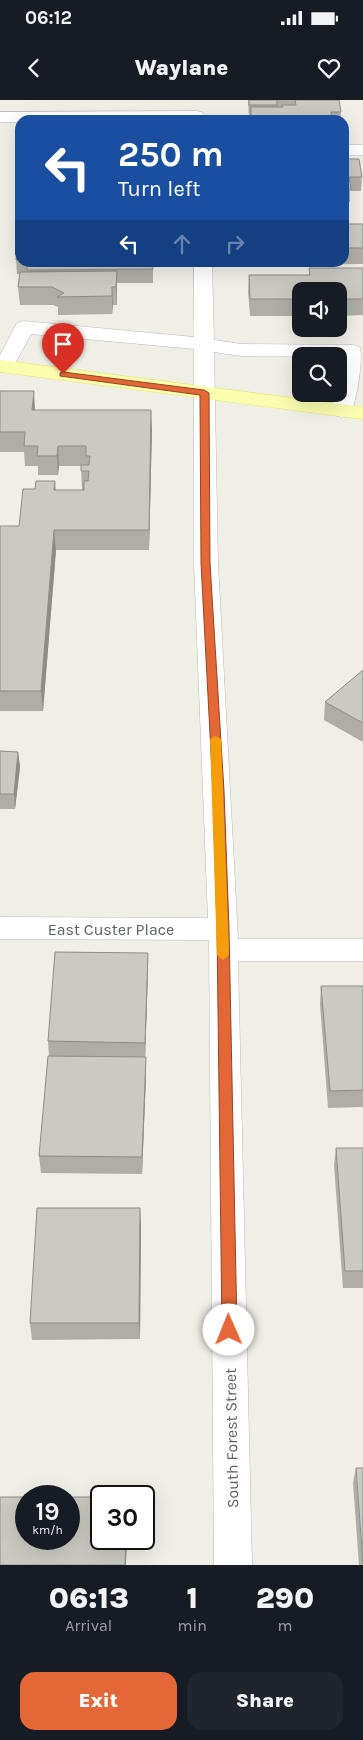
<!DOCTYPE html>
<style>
body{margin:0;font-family:Karla,sans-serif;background:#20242c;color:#f1f3f6;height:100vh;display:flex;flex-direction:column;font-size:19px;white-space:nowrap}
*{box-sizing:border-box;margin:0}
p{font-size:16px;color:#9ea1a6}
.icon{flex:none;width:28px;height:28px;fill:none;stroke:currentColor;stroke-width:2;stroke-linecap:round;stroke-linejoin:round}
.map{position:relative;height:1465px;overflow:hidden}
.drawer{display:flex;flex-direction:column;background:#171b24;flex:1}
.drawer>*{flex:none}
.guide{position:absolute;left:15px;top:15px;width:334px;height:152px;border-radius:15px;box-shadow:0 5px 20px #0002;background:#1a4fa0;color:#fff;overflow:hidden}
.controls{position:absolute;left:292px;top:182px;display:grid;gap:10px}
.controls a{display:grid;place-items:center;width:55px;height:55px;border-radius:10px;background:#171b24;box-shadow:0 5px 20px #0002;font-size:25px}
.speed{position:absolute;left:15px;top:1385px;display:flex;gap:10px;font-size:25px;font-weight:700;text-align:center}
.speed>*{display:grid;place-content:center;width:65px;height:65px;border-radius:50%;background:#171b24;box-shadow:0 5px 20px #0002;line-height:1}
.speed small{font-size:12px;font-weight:400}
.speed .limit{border:2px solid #111;border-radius:8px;background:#fff;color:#111}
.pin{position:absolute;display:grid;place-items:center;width:42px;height:42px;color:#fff;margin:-51px -21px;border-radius:50% 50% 50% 0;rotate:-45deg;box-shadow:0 0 5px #0007}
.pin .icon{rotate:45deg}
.me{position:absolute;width:55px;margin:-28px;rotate:359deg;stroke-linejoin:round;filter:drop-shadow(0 0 4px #0008)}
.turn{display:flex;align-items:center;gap:18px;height:105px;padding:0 20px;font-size:22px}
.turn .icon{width:65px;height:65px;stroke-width:2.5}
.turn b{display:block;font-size:35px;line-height:42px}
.lanes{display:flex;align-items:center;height:48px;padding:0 20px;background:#0003;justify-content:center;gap:25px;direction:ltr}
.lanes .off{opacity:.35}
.eta{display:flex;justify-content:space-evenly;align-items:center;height:85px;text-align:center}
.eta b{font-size:30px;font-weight:800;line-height:35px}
.cta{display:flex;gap:10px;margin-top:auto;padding:10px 20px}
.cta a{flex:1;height:58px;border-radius:15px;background:#e46837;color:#fff;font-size:20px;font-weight:800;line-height:58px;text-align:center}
.cta a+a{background:#20242c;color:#f1f3f6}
.status{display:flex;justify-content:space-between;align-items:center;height:35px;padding:0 25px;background:#171b24;direction:ltr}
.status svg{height:14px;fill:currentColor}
header{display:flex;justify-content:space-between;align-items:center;height:65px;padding:0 20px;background:#171b24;font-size:22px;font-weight:800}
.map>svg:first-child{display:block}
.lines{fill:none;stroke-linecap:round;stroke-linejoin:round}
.minor-casing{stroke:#b8b9bf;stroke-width:1}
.major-casing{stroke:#ede361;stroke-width:1}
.minor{fill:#fff;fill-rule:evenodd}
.major{fill:#f9fdae;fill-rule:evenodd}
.wall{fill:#aeaea7}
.shaded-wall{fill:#8d8d88}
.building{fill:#cacac2;stroke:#8d8d88}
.route{fill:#e46837;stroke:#944424}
.slow{fill:#f59e0b}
.labels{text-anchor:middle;stroke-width:4.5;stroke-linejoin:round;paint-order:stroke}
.street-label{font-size:16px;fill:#5d5f66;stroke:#fff}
</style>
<div class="status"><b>06:12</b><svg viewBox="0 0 49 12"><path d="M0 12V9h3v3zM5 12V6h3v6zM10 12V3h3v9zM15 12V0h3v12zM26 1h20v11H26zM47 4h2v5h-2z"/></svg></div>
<header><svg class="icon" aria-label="back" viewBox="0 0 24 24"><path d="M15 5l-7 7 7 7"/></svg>Waylane<svg class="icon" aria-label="heart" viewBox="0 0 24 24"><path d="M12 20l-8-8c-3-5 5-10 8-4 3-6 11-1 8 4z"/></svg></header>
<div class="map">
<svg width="363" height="1465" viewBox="0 0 363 1465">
<rect width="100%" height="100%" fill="#efefe6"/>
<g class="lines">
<!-- minor casing -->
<g class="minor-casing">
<g id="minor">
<path d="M 196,11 L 202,12 L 204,16 L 202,20 L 20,20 L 20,22 L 0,22 L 0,12 Z"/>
<rect x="344" y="45" width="19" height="10"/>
<path d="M 194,162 L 212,162 L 214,240 L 241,244 L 353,245 L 360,247 C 363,262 357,295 352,311 L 348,315 L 341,317 L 334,315 L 330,311 L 336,294 L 339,294 L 345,270 L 343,257 L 241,256 L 214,252 L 218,463 L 238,839 L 363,839 L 363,861 L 238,861 L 252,1465 L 214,1465 L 209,840 L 0,839 L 0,817 L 208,818 L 194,463 L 194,249 L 31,234 L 11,271 L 0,272 L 0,255 L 17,223 L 24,221 L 194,237 Z"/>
</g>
</g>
<!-- major casing -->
<g class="major-casing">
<path id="major" d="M 0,260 L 363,307 L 363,319 L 0,272 Z"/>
</g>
<!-- minor -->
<use href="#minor" class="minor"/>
<!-- major -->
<use href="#major" class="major"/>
</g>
<!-- wall -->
<g class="wall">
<path d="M 248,0 L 339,0 L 341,12 L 340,20 L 251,20 L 251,18 L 249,18 Z"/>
<path d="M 344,59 L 362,77 L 361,91 L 350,91 L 350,102 L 344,102 Z"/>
<path d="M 344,124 L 363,124 L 363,164 L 277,165 L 277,162 L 344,162 Z"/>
<path d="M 20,149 L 20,162 L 153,162 L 153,183 L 117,183 L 117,205 L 113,205 L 112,214 L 58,215 L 58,207 L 53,205 L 20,205 L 18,187 L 20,174 L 17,174 L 16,160 Z"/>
<path d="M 309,168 L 363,168 L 363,215 L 339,216 L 339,191 L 301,191 L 301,216 L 250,216 L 248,192 L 249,175 L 309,175 Z"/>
<path d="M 0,291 L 35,310 L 152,329 L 149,450 L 56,450 L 43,611 L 0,611 L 0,426 L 19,426 L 35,389 L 55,381 L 56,390 L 82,390 L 81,366 L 59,366 L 58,375 L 38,375 L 38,366 L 25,366 L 24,352 L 0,352 Z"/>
<path d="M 363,570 L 363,642 L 324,620 L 325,602 Z"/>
<path d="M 0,651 L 18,652 L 20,667 L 15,709 L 0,709 Z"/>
<path d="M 148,853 L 148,871 L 145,957 L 146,975 L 142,1074 L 41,1073 L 39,1056 L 49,956 L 48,941 Z"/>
<path d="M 321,886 L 363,886 L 363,1007 L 328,1008 L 320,904 Z"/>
<path d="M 336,1048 L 363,1048 L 363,1188 L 343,1188 L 334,1065 Z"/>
<path d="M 141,1125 L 140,1239 L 32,1240 L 30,1223 Z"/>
<path d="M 356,1368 L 363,1465 L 359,1465 L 353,1383 Z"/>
</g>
<!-- shaded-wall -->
<g class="shaded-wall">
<path d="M 117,171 L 117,205 L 116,187 Z"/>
<path d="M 112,187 L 113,205 L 112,214 Z"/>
<path d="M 34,291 L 35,310 L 32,310 Z"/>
<path d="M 151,310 L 152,329 L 149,450 L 149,430 Z"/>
<path d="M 58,346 L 59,366 L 58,375 L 57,356 Z"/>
<path d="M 54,430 L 56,450 L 43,611 L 41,591 Z"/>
<path d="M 18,652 L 20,667 L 15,709 L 14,694 Z"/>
<path d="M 148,853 L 148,871 L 145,961 L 145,943 Z"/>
<path d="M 146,957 L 146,975 L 142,1074 L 142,1057 Z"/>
<path d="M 140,1108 L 141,1125 L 140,1239 L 139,1223 Z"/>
<path d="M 126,1439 L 127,1439 L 126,1465 L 125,1465 Z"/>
</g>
<!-- building -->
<g class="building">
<rect x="249" y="0" width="28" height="5"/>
<path d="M 295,0 L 339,0 L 341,12 L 331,12 L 332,19 L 251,18 L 251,7 L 283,7 L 282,5 L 296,5 Z"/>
<path d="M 344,59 L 359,59 L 362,77 L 349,77 L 351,89 L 344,89 Z"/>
<rect x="344" y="124" width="19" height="24"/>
<path d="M 17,149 L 20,149 L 20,160 L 16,160 Z"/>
<path d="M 27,162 L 153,162 L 153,169 L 27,170 Z"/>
<path d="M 309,168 L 363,168 L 363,199 L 339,199 L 339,191 L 301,191 L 301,199 L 250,199 L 249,175 L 310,175 Z"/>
<path d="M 117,171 L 116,187 L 112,187 L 112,196 L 57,197 L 64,193 L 52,187 L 18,187 L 20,172 Z"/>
<path d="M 0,291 L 34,291 L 32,310 L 151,310 L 149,430 L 54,430 L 41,591 L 0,591 L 0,426 L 19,426 L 23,389 L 35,389 L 36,381 L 55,381 L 54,390 L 84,390 L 84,381 L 88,381 L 89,371 L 81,371 L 81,365 L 89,365 L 90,356 L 86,356 L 86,346 L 58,346 L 57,356 L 37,356 L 38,346 L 24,346 L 25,332 L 0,332 Z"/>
<path d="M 363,570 L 363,623 L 325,602 Z"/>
<path d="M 0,651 L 18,652 L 14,694 L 0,694 Z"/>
<path d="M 55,852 L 148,853 L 145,943 L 48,941 Z"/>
<path d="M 321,886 L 363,886 L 363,990 L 330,991 Z"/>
<path d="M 48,956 L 146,957 L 142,1057 L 39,1056 Z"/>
<path d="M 336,1048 L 363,1048 L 363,1171 L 345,1171 Z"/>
<path d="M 37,1108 L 140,1108 L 139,1223 L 30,1223 Z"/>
<path d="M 356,1368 L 363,1368 L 363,1464 Z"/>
<path d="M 0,1397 L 26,1397 L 26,1439 L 69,1439 L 69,1397 L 101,1397 L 101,1439 L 126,1439 L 125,1465 L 0,1465 Z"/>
</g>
<!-- route -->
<path class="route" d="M 63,272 L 204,290 L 209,293 L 210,463 L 224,691 L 229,829 L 237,1230 L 234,1234 L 229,1236 L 224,1234 L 222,1230 L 217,829 L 213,691 L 201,463 L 200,295 L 60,276 L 60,273 Z"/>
<!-- slow -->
<path class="slow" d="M 215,636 L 221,639 L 229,855 L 223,860 L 217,855 L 210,639 Z"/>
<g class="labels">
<!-- street labels -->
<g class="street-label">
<text x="111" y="835">East Custer Place</text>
<text transform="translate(231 1338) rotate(-91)" y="6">South Forest Street</text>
</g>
</g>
</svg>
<div class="controls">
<a><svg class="icon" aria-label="sound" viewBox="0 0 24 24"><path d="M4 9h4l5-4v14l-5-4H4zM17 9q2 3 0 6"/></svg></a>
<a><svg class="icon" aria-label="search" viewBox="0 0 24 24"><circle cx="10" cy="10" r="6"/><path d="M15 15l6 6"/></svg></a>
</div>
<div class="speed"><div>19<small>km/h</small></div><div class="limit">30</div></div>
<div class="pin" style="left:63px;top:274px;background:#d93025"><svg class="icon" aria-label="arrive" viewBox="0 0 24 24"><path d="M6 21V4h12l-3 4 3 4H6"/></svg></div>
<svg class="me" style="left:229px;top:1230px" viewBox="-20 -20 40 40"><circle r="19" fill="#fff"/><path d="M0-13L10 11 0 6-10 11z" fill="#e46837"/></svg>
<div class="guide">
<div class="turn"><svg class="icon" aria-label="left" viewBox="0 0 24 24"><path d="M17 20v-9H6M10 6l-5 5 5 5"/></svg><div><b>250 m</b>Turn left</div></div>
<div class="lanes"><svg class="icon" aria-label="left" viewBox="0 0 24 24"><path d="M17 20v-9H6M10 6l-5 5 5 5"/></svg><svg class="icon off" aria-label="ahead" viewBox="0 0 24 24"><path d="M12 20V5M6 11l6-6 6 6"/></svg><svg class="icon off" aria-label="right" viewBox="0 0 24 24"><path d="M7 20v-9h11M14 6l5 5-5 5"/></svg></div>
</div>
</div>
<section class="drawer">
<div class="eta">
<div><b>06:13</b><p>Arrival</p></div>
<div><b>1</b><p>min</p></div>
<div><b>290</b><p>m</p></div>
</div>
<div class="cta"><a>Exit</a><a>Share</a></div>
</section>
